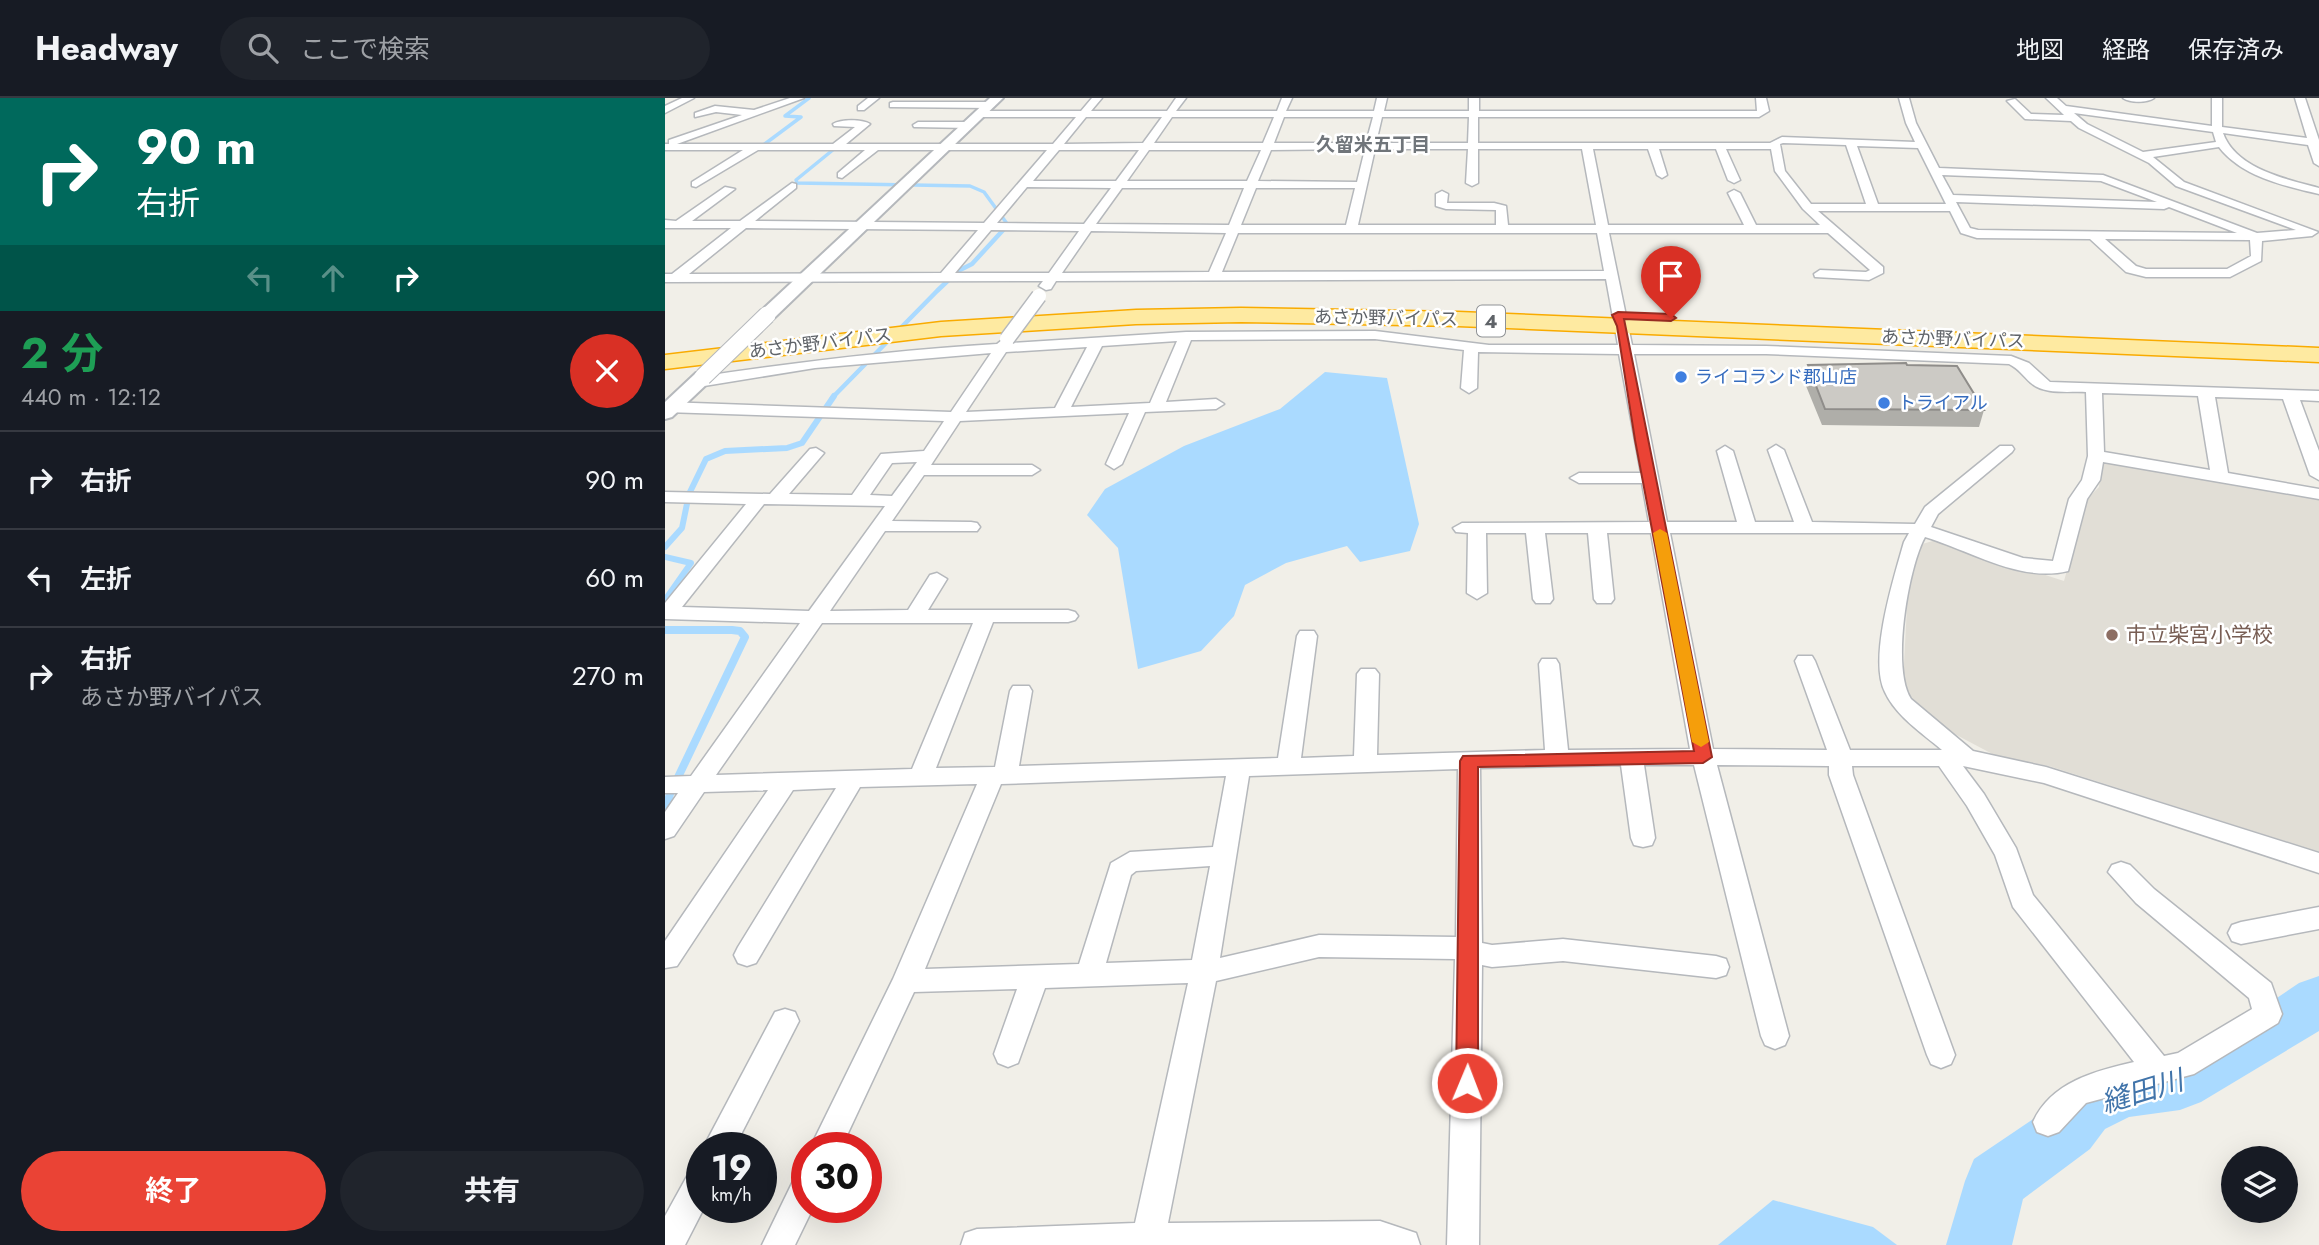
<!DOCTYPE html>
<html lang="ja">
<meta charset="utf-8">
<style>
body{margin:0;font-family:Jost,"Noto Sans JP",sans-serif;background:#20242c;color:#f1f3f6;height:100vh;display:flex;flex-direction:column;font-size:26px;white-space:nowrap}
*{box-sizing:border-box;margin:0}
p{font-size:23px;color:#9ea1a6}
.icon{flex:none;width:38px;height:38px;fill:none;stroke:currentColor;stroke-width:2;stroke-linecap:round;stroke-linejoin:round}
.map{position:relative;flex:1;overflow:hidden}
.side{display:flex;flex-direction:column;background:#171b24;width:665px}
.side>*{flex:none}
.top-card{background:#00695c;color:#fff;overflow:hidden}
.tools{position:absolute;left:1556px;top:1048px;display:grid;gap:14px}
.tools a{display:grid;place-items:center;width:77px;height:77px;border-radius:50%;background:#171b24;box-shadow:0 7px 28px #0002;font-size:35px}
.speed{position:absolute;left:21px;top:1034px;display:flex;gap:14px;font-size:35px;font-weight:700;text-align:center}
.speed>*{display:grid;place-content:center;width:91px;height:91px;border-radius:50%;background:#171b24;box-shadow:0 7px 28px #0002;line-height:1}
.speed small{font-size:18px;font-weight:400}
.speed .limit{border:10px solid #d22;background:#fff;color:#111}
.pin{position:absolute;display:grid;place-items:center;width:60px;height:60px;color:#fff;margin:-72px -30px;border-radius:50% 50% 50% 0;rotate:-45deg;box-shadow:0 0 7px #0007}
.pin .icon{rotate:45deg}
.me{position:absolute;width:77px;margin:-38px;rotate:1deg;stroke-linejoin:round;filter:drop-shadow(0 0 5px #0008)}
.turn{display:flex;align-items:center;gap:24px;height:147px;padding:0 21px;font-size:32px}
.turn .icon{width:91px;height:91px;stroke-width:2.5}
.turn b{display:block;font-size:49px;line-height:60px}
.lanes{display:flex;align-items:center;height:66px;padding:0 21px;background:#0003;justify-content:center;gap:35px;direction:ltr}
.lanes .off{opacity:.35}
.round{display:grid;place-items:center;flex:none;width:74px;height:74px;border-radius:37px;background:#20242c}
.headline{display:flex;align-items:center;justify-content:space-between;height:119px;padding:0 21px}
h1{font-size:42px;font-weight:700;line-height:52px;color:#1e9e55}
.button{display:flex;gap:14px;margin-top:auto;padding:14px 21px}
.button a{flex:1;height:80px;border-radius:42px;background:#ea4335;color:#fff;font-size:28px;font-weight:700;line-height:80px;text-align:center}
.button a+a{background:#20242c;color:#f1f3f6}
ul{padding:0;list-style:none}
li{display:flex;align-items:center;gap:21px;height:98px;padding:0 21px;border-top:2px solid #363941}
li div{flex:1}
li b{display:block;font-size:26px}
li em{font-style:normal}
header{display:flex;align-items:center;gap:42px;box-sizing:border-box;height:98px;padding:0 35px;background:#171b24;border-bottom:2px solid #363941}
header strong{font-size:33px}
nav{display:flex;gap:38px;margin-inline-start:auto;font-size:24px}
.search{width:490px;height:63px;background:#20242c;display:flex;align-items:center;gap:18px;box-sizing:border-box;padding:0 24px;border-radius:38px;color:#9ea1a6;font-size:26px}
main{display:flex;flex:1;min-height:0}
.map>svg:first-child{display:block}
.education{fill:#e1ded6}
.water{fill:#aadaff}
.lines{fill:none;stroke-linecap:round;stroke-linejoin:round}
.stream-far3{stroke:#aadaff;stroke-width:3.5}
.stream-far2{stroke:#aadaff;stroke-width:4.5}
.stream-far1{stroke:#aadaff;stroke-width:6}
.stream{stroke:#aadaff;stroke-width:8}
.river{fill:#aadaff;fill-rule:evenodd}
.minor-casing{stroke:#b5b8bc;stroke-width:3}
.tertiary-casing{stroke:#b5b8bc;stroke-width:4}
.trunk-casing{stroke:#f9ab00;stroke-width:3}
.minor{fill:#fff;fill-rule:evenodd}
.tertiary{fill:#fff;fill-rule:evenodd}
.trunk{fill:#feeaa1;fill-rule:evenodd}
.minor-bridge-casing{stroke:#b5b8bc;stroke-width:17;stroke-linecap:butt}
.tertiary-bridge-casing{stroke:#b5b8bc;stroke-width:19;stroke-linecap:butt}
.minor-bridge{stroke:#fff;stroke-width:14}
.tertiary-bridge{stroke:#fff;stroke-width:17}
.wall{fill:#afaea9}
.building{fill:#cccac5;stroke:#8f8d8a;stroke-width:2}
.route{fill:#ea4335;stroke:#982c22;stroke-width:2}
.slow{fill:#f59e0b}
.shop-dot{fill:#3f7fe0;stroke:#fff;stroke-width:2.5}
.education-dot{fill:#8d6e63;stroke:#fff;stroke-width:2.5}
.labels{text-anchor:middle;stroke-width:5;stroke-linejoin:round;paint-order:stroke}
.far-street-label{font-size:18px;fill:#5f6368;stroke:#fff}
.far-shop-label{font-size:18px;fill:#366cbe;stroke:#fff;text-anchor:start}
.far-neighbourhood-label{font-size:19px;font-weight:bold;fill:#70757a;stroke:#fff}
.shield{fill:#fff;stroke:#8f9295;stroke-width:2}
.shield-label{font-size:19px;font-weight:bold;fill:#5f6368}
.education-label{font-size:21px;fill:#785e54;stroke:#fff;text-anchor:start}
.near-water-label{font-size:28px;font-style:italic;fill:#4174aa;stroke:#fff}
</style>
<header>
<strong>Headway</strong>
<div class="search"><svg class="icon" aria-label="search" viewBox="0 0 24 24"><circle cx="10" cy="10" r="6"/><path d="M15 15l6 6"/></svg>ここで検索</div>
<nav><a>地図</a><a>経路</a><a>保存済み</a></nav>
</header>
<main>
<section class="side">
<div class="top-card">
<div class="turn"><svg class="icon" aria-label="right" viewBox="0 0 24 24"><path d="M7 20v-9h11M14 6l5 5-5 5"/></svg><div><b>90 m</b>右折</div></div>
<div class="lanes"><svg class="icon off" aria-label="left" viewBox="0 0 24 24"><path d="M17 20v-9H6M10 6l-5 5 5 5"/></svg><svg class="icon off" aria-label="ahead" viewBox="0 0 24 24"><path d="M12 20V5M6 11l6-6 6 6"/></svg><svg class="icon" aria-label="right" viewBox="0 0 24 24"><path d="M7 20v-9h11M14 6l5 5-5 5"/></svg></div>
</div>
<div class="headline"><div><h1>2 分</h1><p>440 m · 12:12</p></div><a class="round" style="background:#d93025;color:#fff"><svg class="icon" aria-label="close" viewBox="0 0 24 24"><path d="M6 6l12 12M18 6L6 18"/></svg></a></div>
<ul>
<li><svg class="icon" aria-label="right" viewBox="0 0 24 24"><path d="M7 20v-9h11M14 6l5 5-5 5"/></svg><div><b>右折</b></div><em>90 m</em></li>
<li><svg class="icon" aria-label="left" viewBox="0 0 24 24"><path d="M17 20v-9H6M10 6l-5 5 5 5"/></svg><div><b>左折</b></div><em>60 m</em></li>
<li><svg class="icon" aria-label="right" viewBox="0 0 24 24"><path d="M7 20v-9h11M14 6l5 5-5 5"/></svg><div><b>右折</b><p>あさか野バイパス</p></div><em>270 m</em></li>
</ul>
<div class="button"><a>終了</a><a>共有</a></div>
</section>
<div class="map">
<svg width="1654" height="1147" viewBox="0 0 1654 1147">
<rect width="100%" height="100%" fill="#f1efe8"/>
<!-- education -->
<path class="education" d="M 1445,364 L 1654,401 L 1654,754 L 1384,668 L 1335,660 L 1282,632 L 1250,605 L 1242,594 L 1238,585 L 1243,489 L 1254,447 L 1271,442 L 1399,483 L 1422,401 L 1434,389 L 1436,366 Z"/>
<!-- water -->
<g class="water">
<path d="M 660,274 L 722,280 L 754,426 L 745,453 L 695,464 L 682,448 L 621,465 L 580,487 L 569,518 L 536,553 L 473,571 L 453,450 L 422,417 L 440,391 L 519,348 L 615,311 Z"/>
<path d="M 1108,1102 L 1208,1129 L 1232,1147 L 1053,1147 Z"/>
</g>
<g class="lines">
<!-- stream-far3 -->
<g class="stream-far3">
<path d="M 93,51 L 136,19 L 120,18 L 144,0"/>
<path d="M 164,51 L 169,51 L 131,82 L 132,85 L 305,88 L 319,94 L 343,127 L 338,132"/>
</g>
<!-- stream-far2 -->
<path class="stream-far2" d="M 167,300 L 272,193 L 293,173 L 307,166 L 340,130"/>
<!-- stream-far1 -->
<g class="stream-far1">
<path d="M 0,449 L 17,430 L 24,396 L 41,361 L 60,353 L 122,350 L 137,345 L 169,298"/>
<path d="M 0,459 L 26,465 L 0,502"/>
</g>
<!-- stream -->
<path class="stream" d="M 0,532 L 67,532 L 75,533 L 80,539 L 5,696 L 0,712"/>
<!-- river -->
<path class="river" d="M 1654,878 L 1654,933 L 1536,1004 L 1515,1012 L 1464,1019 L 1440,1031 L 1425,1051 L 1358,1101 L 1347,1147 L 1281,1147 L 1300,1083 L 1309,1061 L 1383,1011 L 1398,991 L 1459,966 L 1507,959 L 1597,910 L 1634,885 Z"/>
<!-- minor casing -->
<g class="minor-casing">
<g id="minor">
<path d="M 17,0 L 29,0 L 0,15 L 0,8 Z"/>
<path d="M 125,0 L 139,0 L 12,46 L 168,46 L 190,29 L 169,28 L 168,26 C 176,21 197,21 205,26 L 181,46 L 388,46 L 411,19 L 316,19 L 311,16 L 316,13 L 416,13 L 427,0 L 437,0 L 426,13 L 502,13 L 511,0 L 521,0 L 511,13 L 612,13 L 617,0 L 627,0 L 621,13 L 709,13 L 712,0 L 722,0 L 719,13 L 804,13 L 804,0 L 814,0 L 814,13 L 1092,13 L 1091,0 L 1101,0 L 1104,13 L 1094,19 L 813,19 L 813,45 L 1105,45 L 1117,39 L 1250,44 L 1241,25 L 1234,0 L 1244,0 L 1251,25 L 1274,70 L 1438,77 L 1592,135 L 1631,132 L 1511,88 L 1484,65 L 1414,30 L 1406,23 L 1360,21 L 1342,3 L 1350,1 L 1366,16 L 1399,17 L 1381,0 L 1392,0 L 1401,8 L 1547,28 L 1547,0 L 1557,0 L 1557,29 L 1642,40 L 1630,0 L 1640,0 L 1654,42 L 1654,68 L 1649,65 L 1643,47 L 1558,35 C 1571,71 1621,81 1654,90 L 1654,96 C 1620,88 1577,79 1554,49 L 1488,59 L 1519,84 L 1653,134 L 1647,138 L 1597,143 L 1596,163 L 1565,179 L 1481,179 L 1461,174 L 1425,141 L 1312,140 L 1296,135 L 1285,113 L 1153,113 L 1218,169 L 1218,175 L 1204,182 L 1150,179 L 1149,176 L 1155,172 L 1201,174 L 1205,172 L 1163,135 L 944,135 L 967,247 L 1101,248 L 1346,258 L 1364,265 L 1385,284 L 1654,293 L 1654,303 L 1635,302 L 1654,353 L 1654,382 L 1645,377 L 1618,301 L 1550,299 L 1563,375 L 1654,391 L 1654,401 L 1438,364 L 1435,382 L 1422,401 L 1403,473 C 1355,485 1304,452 1260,439 C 1243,470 1226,571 1246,601 L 1308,653 L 1381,669 L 1654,755 L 1654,775 L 1379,685 L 1298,668 L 1319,696 L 1351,750 L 1368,797 L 1499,958 L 1513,955 L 1587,911 L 1584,900 L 1471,805 L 1443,774 L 1447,767 L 1456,764 L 1465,767 L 1489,791 L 1606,885 L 1617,916 L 1613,925 L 1529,976 L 1421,1005 L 1394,1034 L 1383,1038 L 1372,1034 L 1368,1024 C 1386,984 1430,973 1469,964 L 1348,809 L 1330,757 L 1302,708 L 1274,668 L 1187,668 L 1188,677 L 1290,957 L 1286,966 L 1276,970 L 1266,966 L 1262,957 L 1164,677 L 1164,668 L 1052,667 L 1124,938 L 1120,947 L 1110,951 L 1100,947 L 1096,938 L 1029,667 L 979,667 L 990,740 L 987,747 L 978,749 L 969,747 L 966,740 L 956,667 L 815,670 L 817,845 L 827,847 L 898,841 L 1051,858 L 1061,861 L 1064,869 L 1061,877 L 1051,880 L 898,863 L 827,869 L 817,867 L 814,1147 L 782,1147 L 790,861 L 654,859 L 551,883 L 503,1125 L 715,1123 L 751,1135 L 755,1147 L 296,1147 L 300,1135 L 312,1131 L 470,1125 L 523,885 L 380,890 L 353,965 L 343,969 L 333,965 L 329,956 L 352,891 L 249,894 L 176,1050 L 145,1050 L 228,881 L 312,686 L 195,689 L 91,865 L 82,868 L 73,865 L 69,857 L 73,849 L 171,690 L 128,692 L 12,868 L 0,870 L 0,843 L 103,692 L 39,694 L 9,738 L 0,741 L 0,714 L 13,695 L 0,695 L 0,679 L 26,678 L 135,525 L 0,521 L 0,505 L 81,406 L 0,404 L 0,394 L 105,396 L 145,351 L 151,350 L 159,355 L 124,396 L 187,397 L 216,356 L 259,353 L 279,323 L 0,314 L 0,304 L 286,314 L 326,255 L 150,270 L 33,289 L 25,284 L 33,279 C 133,264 231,252 332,246 L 341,239 L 346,240 L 347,245 L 521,234 L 710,233 L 824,247 L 953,247 L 941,181 L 391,183 L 386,191 L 381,192 L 374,188 L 378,183 L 0,184 L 0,176 L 7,176 L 66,130 L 0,130 L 0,122 L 11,123 L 60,89 L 70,91 L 27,123 L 75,123 L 127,85 L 131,86 L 131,90 L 90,123 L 319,125 L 382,52 L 213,52 L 177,80 L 173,79 L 173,75 L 200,52 L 93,52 L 31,89 L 27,88 L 27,84 L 78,52 L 0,52 L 0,46 L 4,46 L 4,42 L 77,17 L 51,14 L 30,19 L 30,15 L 50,8 L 89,12 ZM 1409,15 L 1548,34 L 1551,44 L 1478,54 L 1422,26 ZM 421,19 L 497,19 L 478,45 L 399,46 ZM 507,19 L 609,19 L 598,45 L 489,45 ZM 619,19 L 708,19 L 701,45 L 609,45 ZM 717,19 L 804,19 L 803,45 L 711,45 ZM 1118,45 L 1181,47 L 1201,106 L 1146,106 L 1120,73 L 1115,46 ZM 1192,48 L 1253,50 L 1281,106 L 1213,106 ZM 700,51 L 692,84 L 593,83 L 606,52 ZM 710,51 L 803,51 L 801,85 L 807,88 L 813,85 L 813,51 L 917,51 L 931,127 L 843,127 L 841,108 L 829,105 L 782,105 L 783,96 L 777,93 L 771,96 L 771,108 L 781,111 L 831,112 L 831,127 L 693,127 ZM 928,51 L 983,51 L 992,77 L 997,80 L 1002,77 L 994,51 L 1051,51 L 1063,82 L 1069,85 L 1075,82 L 1061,51 L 1106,51 L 1110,73 L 1138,111 L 1155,127 L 1091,127 L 1075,95 L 1069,92 L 1063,95 L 1079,127 L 943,127 ZM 394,52 L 474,52 L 451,83 L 368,83 ZM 484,52 L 596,52 L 582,83 L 462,83 ZM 1277,77 L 1436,83 L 1492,104 L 1288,97 ZM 362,89 L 446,90 L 419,126 L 332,125 ZM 457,90 L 579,90 L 564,127 L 431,126 ZM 591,90 L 690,90 L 681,127 L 576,127 ZM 1291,104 L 1499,111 L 1504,109 L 1572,135 L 1313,132 L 1305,130 ZM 81,130 L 313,132 L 276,175 L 24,176 ZM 326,132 L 414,133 L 384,175 L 290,175 ZM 426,133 L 561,135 L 544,174 L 397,175 ZM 573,135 L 932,135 L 939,173 L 557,174 ZM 1440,141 L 1585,142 L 1586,158 L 1562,171 L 1481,171 L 1471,168 ZM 710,241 L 799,252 L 796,290 L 804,295 L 812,290 L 813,254 L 954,256 L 976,375 L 914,375 L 905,380 L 914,385 L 977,385 L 984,424 L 797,425 L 788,430 L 791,434 L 803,435 L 802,495 L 812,501 L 822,495 L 821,435 L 861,435 L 868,501 L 871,505 L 885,505 L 888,501 L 880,435 L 923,435 L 929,501 L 932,505 L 946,505 L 949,501 L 942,435 L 986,435 L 1025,651 L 903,652 L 894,566 L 891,561 L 877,561 L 874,566 L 880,652 L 712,657 L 714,576 L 710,571 L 696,571 L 692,576 L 689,658 L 636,660 L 652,538 L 649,533 L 635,533 L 632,538 L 613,660 L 354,668 L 367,593 L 364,588 L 348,588 L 345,593 L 330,669 L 271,670 L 328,524 L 403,524 L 410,522 L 413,518 L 410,514 L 403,512 L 263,512 L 282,481 L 272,475 L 265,477 L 243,512 L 165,513 L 220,433 L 312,433 L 315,429 L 312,425 L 306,424 L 227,423 L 259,377 L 367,377 L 375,372 L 367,367 L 266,367 L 295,323 L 464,315 L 441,366 L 449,371 L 457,366 L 480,314 L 551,311 L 559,306 L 551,301 L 501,304 L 526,242 ZM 512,243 L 485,305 L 406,309 L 437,248 ZM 422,249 L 390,310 L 301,314 L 341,254 ZM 969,256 L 1101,256 L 1344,266 C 1354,271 1358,278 1366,285 C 1379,297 1404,293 1421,294 L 1423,358 L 1417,382 L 1404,401 L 1388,463 L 1358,460 L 1266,429 L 1273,416 L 1347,354 L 1349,351 L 1347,348 L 1335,348 L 1260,409 L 1250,426 L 1147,424 L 1119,352 L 1111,347 L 1103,352 L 1129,424 L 1090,424 L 1068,353 L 1060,348 L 1052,353 L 1072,424 L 1002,424 ZM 1437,295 L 1533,298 L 1545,372 L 1439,354 ZM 252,364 L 227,398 L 205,397 L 227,365 ZM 99,406 L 220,408 L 144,513 L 17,509 ZM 1005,435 L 1244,435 L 1239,444 C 1229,479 1203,561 1220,594 C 1231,618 1257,635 1277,652 L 1185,652 L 1150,563 L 1147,558 L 1133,558 L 1130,563 L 1162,652 L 1048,651 ZM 157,525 L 308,525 L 247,671 L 51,677 ZM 793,671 L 791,839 L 654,837 L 555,860 L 584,678 ZM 561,678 L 548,749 L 465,754 L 446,765 L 414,866 L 260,871 L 336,686 ZM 545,768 L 527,862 L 441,865 L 466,777 L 471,773 Z"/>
<path d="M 203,0 L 214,0 L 199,12 L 193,12 L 193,8 Z"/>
<path d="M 1458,0 L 1489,0 C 1482,5 1465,5 1458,0 Z"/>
<path d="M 228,4 L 325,4 L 330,7 L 325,10 L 225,9 L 225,5 Z"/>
<path d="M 253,24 L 304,24 L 309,27 L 304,30 L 249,29 L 248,27 Z"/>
<path d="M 1654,809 L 1654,831 L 1576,846 L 1567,843 L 1563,835 L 1567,827 L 1576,824 Z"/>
<path d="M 120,911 L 130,914 L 134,923 L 69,1050 L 38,1050 L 110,914 Z"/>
<path d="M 37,1067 L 37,1110 L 39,1110 L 20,1147 L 0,1147 L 0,1118 L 26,1071 Z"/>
<path d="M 142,1073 L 142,1110 L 148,1110 L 130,1147 L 97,1147 L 131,1077 Z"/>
</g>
</g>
<!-- tertiary casing -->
<g class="tertiary-casing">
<g id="tertiary">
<path d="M 325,0 L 338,0 L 108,221 L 96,221 L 93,217 L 96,213 Z"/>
<path d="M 38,273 L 45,275 L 47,279 L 45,283 L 7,319 L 0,321 L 0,304 L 31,275 Z"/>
</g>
</g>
<!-- trunk casing -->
<g class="trunk-casing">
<path id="trunk" d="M 576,210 L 793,214 L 1654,250 L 1654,264 L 793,228 L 576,224 L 471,226 L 276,238 L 0,271 L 0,257 L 276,224 L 471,212 Z"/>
</g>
<!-- minor -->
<use href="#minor" class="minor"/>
<!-- tertiary -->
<use href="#tertiary" class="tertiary"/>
<!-- trunk -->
<use href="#trunk" class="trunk"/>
<!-- minor-bridge casing -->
<g class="minor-bridge-casing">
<path id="minor-bridge" d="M 342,241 L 374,198"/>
</g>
<!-- tertiary-bridge casing -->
<g class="tertiary-bridge-casing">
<path id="tertiary-bridge" d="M 38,279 L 102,217"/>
</g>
<!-- minor-bridge -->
<use href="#minor-bridge" class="minor-bridge"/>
<!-- tertiary-bridge -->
<use href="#tertiary-bridge" class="tertiary-bridge"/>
</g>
<!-- wall -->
<path class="wall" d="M 1143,267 L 1242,267 L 1319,312 L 1314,329 L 1157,327 L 1139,283 Z"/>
<!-- building -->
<path class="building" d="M 1241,265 L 1242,267 L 1292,268 L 1319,312 L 1160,311 L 1143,267 Z"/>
<!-- route -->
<path class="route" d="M 953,214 L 1006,216 L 1011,220 L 1006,223 L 959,221 L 1047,659 L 1038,665 L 813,669 L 813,985 L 810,992 L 802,995 L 794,992 L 791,985 L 795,663 L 798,658 L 1029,653 L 970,342 L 952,228 L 947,217 Z"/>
<!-- slow -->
<path class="slow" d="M 995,431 L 1002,435 L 1044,644 L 1036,649 L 1027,644 L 988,435 Z"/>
<!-- markers -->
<g class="shop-dot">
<circle cx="1016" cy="279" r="7"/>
<circle cx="1219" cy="305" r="7"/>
</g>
<circle class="education-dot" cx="1447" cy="537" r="7"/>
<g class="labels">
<!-- far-street labels -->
<g class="far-street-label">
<text transform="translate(721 220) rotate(1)" y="6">あさか野バイパス</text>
<text transform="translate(1288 241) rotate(2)" y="6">あさか野バイパス</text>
<text transform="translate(155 245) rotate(-7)" y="6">あさか野バイパス</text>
</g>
<!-- far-shop labels -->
<g class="far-shop-label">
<text x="1030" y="285">ライコランド郡山店</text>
<text x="1233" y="311">トライアル</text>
</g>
<!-- far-neighbourhood labels -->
<g class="far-neighbourhood-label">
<text x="708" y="53">久留米五丁目</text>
</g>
<!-- shield labels -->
<rect class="shield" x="812" y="207.5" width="28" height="31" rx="5"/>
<g class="shield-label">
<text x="826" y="230">4</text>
</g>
<!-- education labels -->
<g class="education-label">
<text x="1461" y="544">市立柴宮小学校</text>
</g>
<!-- near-water labels -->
<g class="near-water-label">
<text transform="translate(1477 993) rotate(-17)" y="10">縫田川</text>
</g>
</g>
</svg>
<div class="tools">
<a><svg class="icon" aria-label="layers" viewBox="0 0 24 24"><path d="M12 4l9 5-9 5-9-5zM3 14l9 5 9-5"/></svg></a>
</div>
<div class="speed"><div>19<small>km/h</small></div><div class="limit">30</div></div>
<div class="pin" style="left:1006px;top:220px;background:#d93025"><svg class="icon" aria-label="arrive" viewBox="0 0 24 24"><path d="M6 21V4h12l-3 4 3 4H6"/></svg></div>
<svg class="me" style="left:802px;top:985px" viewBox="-20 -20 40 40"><circle r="17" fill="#ea4335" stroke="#fff" stroke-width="3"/><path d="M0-11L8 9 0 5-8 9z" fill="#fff"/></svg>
</div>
</main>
